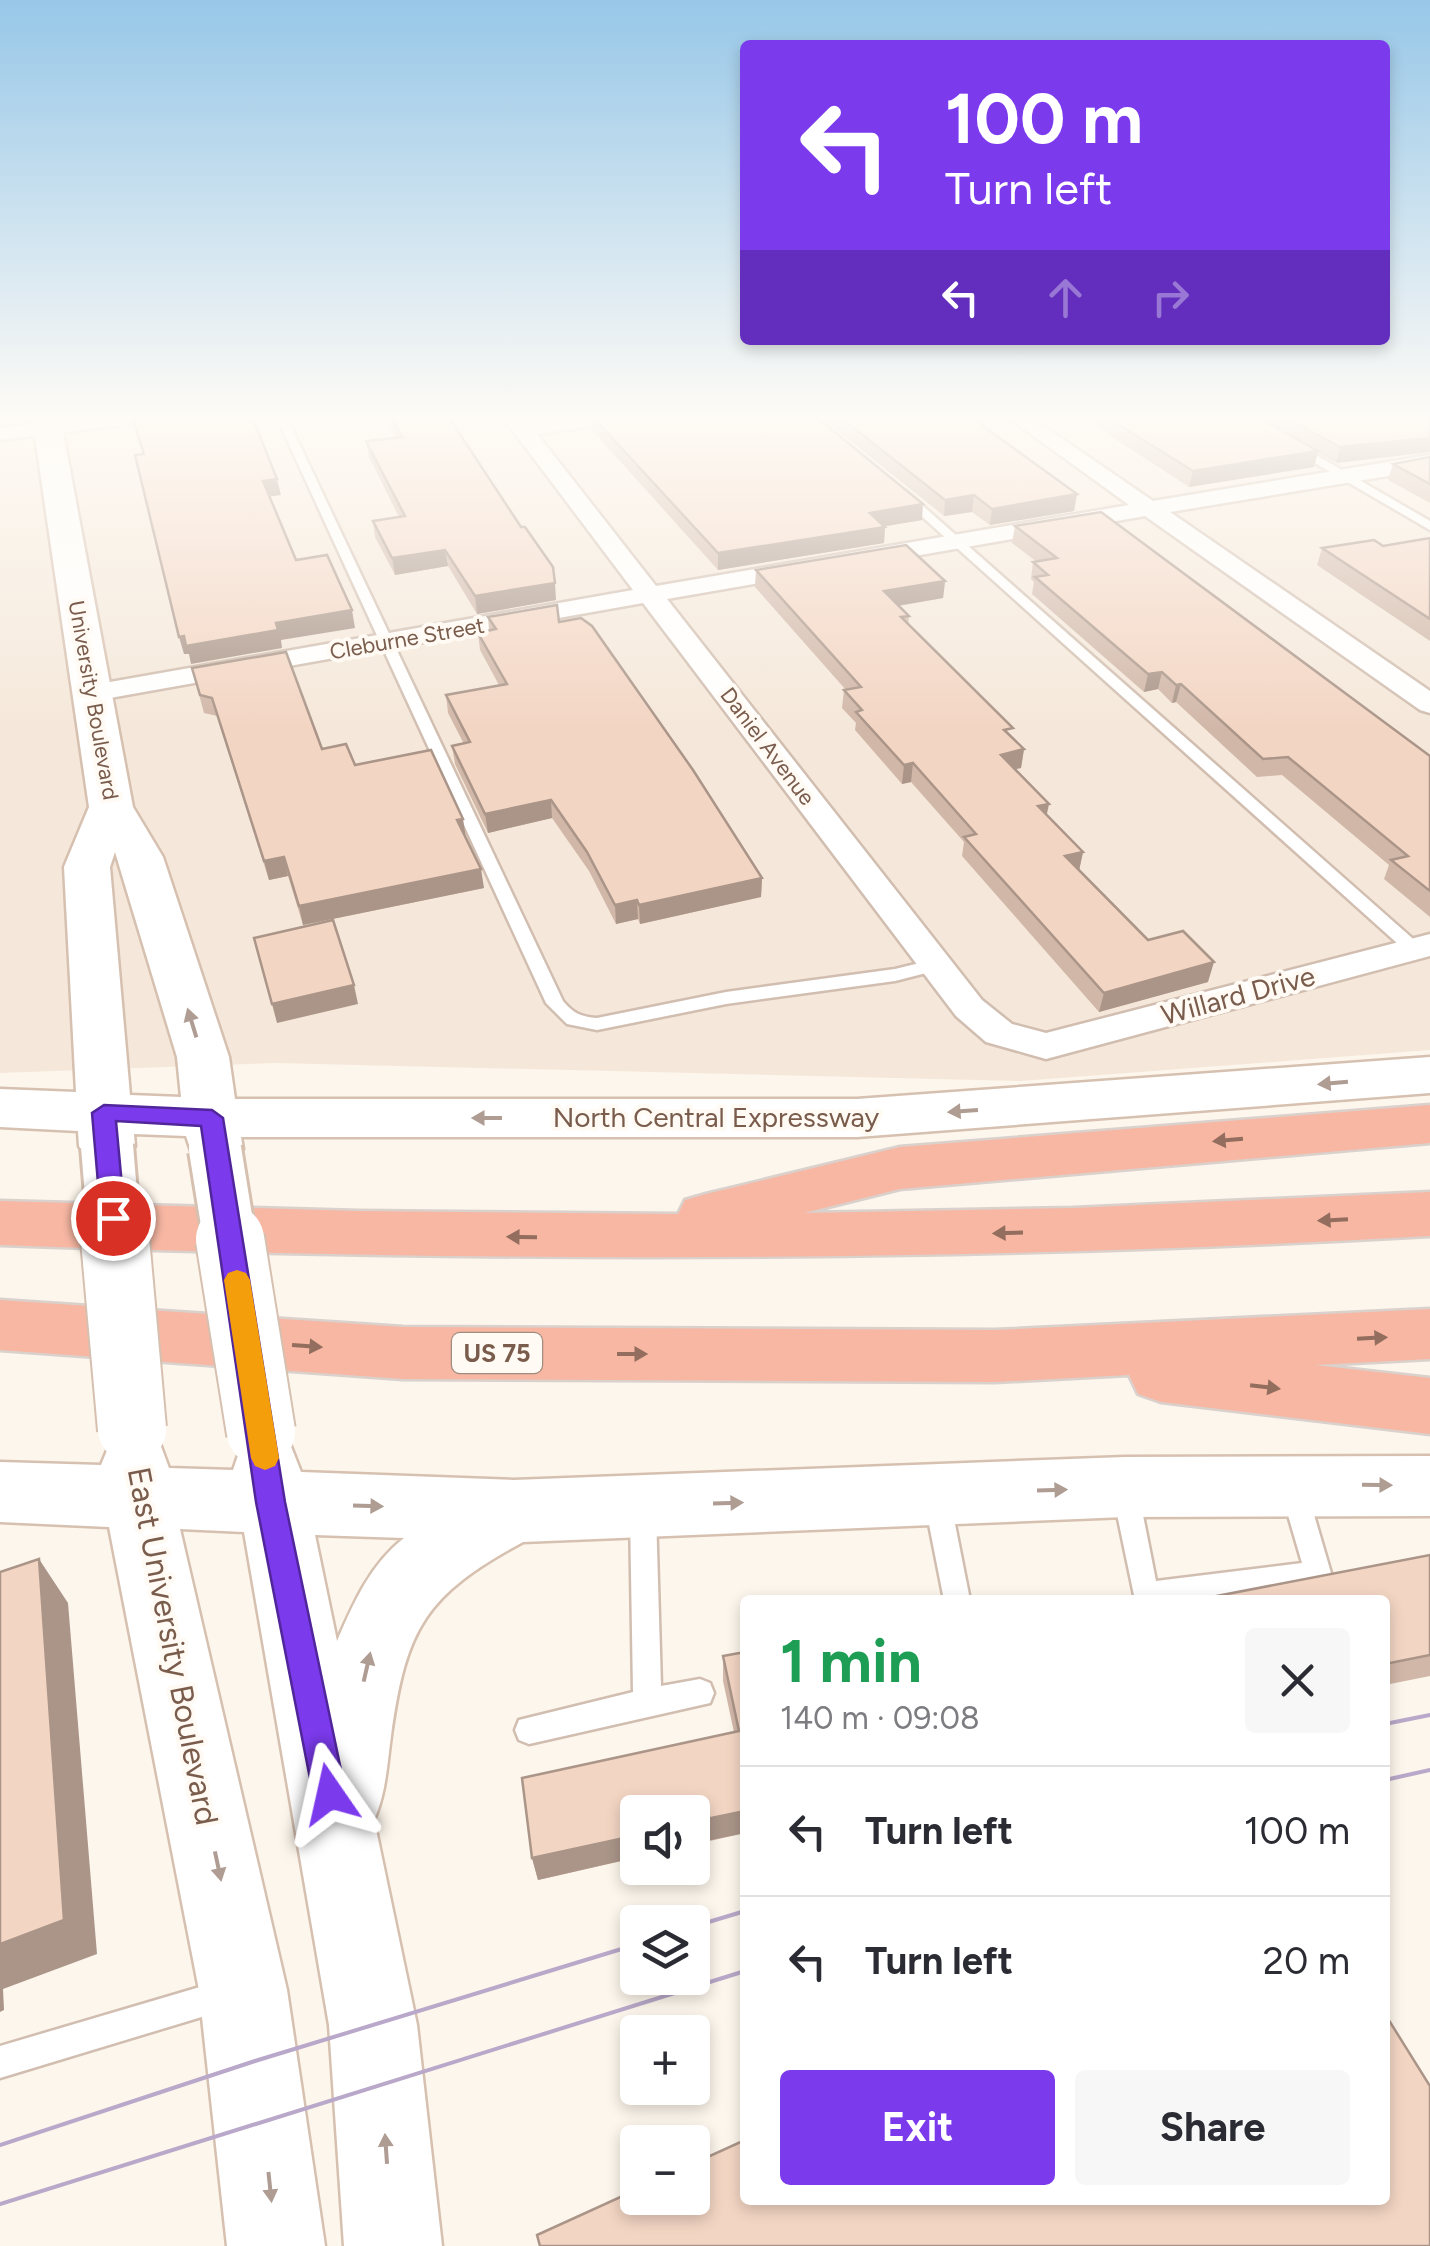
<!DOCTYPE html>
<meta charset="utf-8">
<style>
body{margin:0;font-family:Figtree,sans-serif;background:#f7f7f7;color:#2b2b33;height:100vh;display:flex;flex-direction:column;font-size:38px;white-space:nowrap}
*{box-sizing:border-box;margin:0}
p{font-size:32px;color:#7c7c81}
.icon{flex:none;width:55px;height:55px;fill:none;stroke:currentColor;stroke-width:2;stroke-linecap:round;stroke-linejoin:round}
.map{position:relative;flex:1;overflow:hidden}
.sheet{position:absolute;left:740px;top:1595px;width:650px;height:610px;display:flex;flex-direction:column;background:#fff;border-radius:10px;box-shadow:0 5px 15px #0003}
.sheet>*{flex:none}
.top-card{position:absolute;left:740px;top:40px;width:650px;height:305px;border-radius:10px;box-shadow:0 5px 15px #0003;background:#7c3aed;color:#fff;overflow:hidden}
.fabs{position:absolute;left:620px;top:1795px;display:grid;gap:20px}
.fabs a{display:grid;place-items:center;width:90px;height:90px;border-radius:10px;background:#fff;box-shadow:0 5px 15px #0003;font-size:50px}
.pin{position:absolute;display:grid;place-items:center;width:85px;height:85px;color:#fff;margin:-42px;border:5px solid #fff;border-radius:50%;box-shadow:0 2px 10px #0007}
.me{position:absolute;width:110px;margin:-55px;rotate:349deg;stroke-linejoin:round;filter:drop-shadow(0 0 8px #0008)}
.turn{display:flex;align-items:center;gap:35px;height:210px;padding:0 40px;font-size:45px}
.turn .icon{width:130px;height:130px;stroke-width:2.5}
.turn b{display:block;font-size:70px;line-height:85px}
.lanes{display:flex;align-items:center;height:95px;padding:0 40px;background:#0003;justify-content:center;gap:50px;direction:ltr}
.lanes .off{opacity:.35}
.round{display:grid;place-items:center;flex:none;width:105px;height:105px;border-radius:10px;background:#f7f7f7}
.head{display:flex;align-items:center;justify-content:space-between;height:170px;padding:0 40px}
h1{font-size:60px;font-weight:700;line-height:75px;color:#1e9e55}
.button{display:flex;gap:20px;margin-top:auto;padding:20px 40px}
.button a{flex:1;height:115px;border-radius:10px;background:#7c3aed;color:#fff;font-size:40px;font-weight:700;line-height:115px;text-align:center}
.button a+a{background:#f7f7f7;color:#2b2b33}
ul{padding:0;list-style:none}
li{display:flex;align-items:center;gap:30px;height:130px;padding:0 40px;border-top:2px solid #e1e1e2}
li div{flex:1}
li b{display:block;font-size:38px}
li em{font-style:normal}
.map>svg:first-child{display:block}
.residential{fill:#f5e8da}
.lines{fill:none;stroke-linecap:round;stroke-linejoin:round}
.lane-casing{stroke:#d1beb0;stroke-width:5}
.street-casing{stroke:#d1beb0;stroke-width:5}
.secondary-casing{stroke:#d6c0b0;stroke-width:5}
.highway-casing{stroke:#dad1cd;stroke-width:5}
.lane{fill:#fff;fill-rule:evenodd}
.street{fill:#fff;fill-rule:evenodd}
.secondary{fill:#fff;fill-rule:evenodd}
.highway{fill:#f7b7a3;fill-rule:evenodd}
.tram{stroke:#b9a8c9;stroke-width:4}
.secondary-bridge-far1-casing{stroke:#d6c0b0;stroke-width:58;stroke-linecap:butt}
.secondary-bridge-casing{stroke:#d6c0b0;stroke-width:72;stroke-linecap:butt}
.secondary-bridge-far1{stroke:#fff;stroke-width:52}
.secondary-bridge{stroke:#fff;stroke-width:68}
.wall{fill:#d1b7a8}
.shaded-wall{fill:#aa9588}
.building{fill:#f3d5c3;stroke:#aa9588;stroke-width:2.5}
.oneway{fill:#af9d94}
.oneway2{fill:#936e5e}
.route{fill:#7c3aed;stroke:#51269a;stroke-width:2.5}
.slow{fill:#f59e0b}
.labels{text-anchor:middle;stroke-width:8;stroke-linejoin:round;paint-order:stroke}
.far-street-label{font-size:22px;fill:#7a5c4d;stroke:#fffaf3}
.shield{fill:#fffaf3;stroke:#a28b7f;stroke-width:2.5}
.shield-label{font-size:25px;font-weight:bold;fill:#7a5c4d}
.street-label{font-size:28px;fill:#7a5c4d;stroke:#fffaf3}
.near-street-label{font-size:32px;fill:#7a5c4d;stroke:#fffaf3}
</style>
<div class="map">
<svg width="1430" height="2246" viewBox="0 0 1430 2246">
<rect width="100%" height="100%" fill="#fdf6ec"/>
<!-- residential -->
<path class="residential" d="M 0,416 L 1430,416 L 1430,1050 L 1021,1081 L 275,1063 L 0,1073 Z"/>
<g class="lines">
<!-- lane casing -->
<g class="lane-casing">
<g id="lane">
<path d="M 276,416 L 286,416 L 563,1001 C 573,1013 581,1017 597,1018 L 726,992 L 895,969 L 936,959 L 942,961 L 945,965 L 942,969 L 895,981 L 726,1004 L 597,1030 L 567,1024 L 546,1003 Z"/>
<path d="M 1289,444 L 1297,444 L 1430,521 L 1430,530 L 1289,448 Z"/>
<path d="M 898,491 L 906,491 L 1420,945 L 1423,949 L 1420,953 L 1408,953 L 898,495 Z"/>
<path d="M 1125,1479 L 1134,1482 L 1138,1490 L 1156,1581 L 1302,1563 L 1281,1491 L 1285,1483 L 1294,1480 L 1303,1483 L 1307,1491 L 1331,1573 L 1327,1582 L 1203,1600 L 1135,1600 L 1112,1490 L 1116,1482 Z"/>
<path d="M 937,1488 L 946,1491 L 950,1499 L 970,1600 L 944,1600 L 924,1499 L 928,1491 Z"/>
<path d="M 643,1502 L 652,1505 L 656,1513 L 661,1686 L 700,1679 L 710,1683 L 714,1693 L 710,1703 L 529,1744 L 519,1740 L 515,1730 L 519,1720 L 633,1692 L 630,1513 L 634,1505 Z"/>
<path d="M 227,1979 L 238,1984 L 243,1995 L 238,2006 L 0,2078 L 0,2046 Z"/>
</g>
</g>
<!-- street casing -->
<g class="street-casing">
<g id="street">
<path d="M 98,416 L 154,416 L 144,422 L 0,440 L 0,428 Z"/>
<path d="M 502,416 L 522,416 L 528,422 L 578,416 L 632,416 L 622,422 L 537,434 L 656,586 L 1129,505 L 1006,416 L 1029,416 L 1153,501 L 1430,455 L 1430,469 L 1170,512 L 1430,691 L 1430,713 L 1420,710 L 1145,516 L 667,599 L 982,1000 L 1012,1024 L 1046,1033 L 1430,934 L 1430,956 L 1046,1059 L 986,1042 L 956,1016 L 643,603 L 93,701 L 83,699 L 79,693 L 83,687 L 93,685 L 633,590 Z"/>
</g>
</g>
<!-- secondary casing -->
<g class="secondary-casing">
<g id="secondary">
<path d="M 32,416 L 60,416 L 133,807 L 163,857 L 229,1057 L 235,1099 L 857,1099 L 1430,1057 L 1430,1093 L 857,1137 L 241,1137 L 243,1149 L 235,1163 L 215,1169 L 195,1163 L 186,1136 L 134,1134 L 135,1146 L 127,1160 L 107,1166 L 87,1160 L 79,1146 L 78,1131 L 0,1127 L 0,1089 L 76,1092 L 64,867 L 89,807 ZM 115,852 L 177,1057 L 181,1097 L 130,1095 L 110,867 Z"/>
<path d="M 135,1432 L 159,1441 L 169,1468 L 233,1470 L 242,1444 L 266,1435 L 290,1444 L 301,1472 L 514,1480 L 1125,1457 L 1430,1456 L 1430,1516 L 1125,1517 L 523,1542 C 425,1595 406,1628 391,1736 C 387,1765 386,1793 374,1820 L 417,2025 L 442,2246 L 344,2246 L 329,2025 L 244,1532 L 180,1529 L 287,1990 L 325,2246 L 227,2246 L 199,1990 L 109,1527 L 0,1522 L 0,1462 L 101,1465 L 111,1441 ZM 315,1535 L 404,1538 C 370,1565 354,1602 337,1641 Z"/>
</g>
</g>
<!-- highway casing -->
<g class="highway-casing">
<g id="highway">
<path d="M 1430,1105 L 1430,1143 L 900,1189 L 804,1213 L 1073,1208 L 1430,1192 L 1430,1236 C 953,1263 477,1262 0,1245 L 0,1201 L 358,1211 L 678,1214 L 685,1200 L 706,1194 L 900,1147 Z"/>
<path d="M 0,1300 L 403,1327 L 995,1330 L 1430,1309 L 1430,1359 L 1315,1365 L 1430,1378 L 1430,1434 L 1161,1402 L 1138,1394 L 1129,1375 L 995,1382 L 403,1379 L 0,1350 Z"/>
</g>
</g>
<!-- lane -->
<use href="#lane" class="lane"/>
<!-- street -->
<use href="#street" class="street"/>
<!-- secondary -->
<use href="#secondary" class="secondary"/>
<!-- highway -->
<use href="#highway" class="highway"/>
<!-- tram -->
<g class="tram">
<path d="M 1385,1724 L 1430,1715"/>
<path d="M 1385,1780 L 1430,1770"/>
<path d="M 692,1927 L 745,1911"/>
<path d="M 0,2145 L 255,2061 L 638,1944"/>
<path d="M 0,2204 L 745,1971"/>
</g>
<!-- secondary-bridge-far1 casing -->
<g class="secondary-bridge-far1-casing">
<g id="secondary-bridge-far1">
<path d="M 107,1146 L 115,1242"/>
<path d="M 215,1149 L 230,1242"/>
</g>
</g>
<!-- secondary-bridge casing -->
<g class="secondary-bridge-casing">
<g id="secondary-bridge">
<path d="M 115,1239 L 132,1429"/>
<path d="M 230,1239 L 261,1432"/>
</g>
</g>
<!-- secondary-bridge-far1 -->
<use href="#secondary-bridge-far1" class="secondary-bridge-far1"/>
<!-- secondary-bridge -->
<use href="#secondary-bridge" class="secondary-bridge"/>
</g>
<!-- wall -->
<g class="wall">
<path d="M 382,416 L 448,416 L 556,600 L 477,614 L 448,566 L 395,575 L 375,537 L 373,521 L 399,517 L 369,457 L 366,441 L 396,438 Z"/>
<path d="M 592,416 L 922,520 L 885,526 L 884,543 L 718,570 L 592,430 Z"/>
<path d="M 819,416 L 969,416 L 1077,494 L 1074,511 L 990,525 L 972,512 L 944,516 Z"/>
<path d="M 1080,416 L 1430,416 L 1430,452 L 1336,463 L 1318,453 L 1314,467 L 1189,487 Z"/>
<path d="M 1430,457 L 1430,503 L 1388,480 L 1393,464 Z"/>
<path d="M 1015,526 L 1430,756 L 1430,917 L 1384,879 L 1389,865 L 1282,775 L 1257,777 L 1176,702 L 1172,703 L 1158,689 L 1144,692 L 1032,594 L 1034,582 L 1031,579 L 1033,562 L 1037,562 L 1012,543 Z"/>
<path d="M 1430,538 L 1430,641 L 1317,565 L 1322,548 L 1383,546 Z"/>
<path d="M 756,570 L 945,581 L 943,598 L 899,606 L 909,616 L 908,624 L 1024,749 L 1021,768 L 1015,769 L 1047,815 L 1083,852 L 1079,870 L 1148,940 L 1208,982 L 1099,1012 L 962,856 L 964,842 L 911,782 L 902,784 L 855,730 L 856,723 L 842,708 L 844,690 L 846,690 L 755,587 Z"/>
<path d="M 488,617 L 559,622 L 762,878 L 761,897 L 640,924 L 638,919 L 616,924 L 589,871 L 552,818 L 488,833 L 455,764 L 452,746 L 464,744 L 448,713 L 446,695 L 499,685 L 480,650 L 478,633 L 489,630 Z"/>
<path d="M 192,668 L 322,749 L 355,765 L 466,838 L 484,888 L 303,925 L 288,876 L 269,880 L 217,716 L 204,713 Z"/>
<path d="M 1430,1555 L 1430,1676 L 1385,1685 L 1385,1600 Z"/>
<path d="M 745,1652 L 745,1833 L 538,1880 L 532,1858 L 734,1732 L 723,1681 L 723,1656 Z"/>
</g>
<!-- shaded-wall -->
<g class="shaded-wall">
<path d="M 1430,438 L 1430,452 L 1336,463 L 1340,447 Z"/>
<path d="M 1318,451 L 1314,467 L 1189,487 L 1193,471 Z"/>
<path d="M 277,479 L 281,495 L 266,497 L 263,481 Z"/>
<path d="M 1077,494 L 1074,511 L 990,525 L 992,509 Z"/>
<path d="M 974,495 L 972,512 L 944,516 L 945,500 Z"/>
<path d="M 923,504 L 922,520 L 869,529 L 870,513 Z"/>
<path d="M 885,527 L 884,543 L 718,570 L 718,553 Z"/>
<path d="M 445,550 L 448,566 L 395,575 L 392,558 Z"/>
<path d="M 945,581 L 943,598 L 883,608 L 884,591 Z"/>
<path d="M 555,583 L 556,600 L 477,614 L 475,596 Z"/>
<path d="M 352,610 L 355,628 L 281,640 L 282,648 L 191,664 L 189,654 L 184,654 L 179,637 Z"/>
<path d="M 1162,672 L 1158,689 L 1144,692 L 1148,674 Z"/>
<path d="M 1181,684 L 1176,702 L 1172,703 L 1176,685 Z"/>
<path d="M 1024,749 L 1021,768 L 998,773 L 1001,755 Z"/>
<path d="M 913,763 L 911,782 L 902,784 L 904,765 Z"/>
<path d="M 551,800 L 552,818 L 488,833 L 485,814 Z"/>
<path d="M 1049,804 L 1045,823 L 1038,806 Z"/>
<path d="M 463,819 L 466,838 L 457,820 Z"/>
<path d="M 1083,852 L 1079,871 L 1065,856 Z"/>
<path d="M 284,857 L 288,876 L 269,880 L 264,861 Z"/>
<path d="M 481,869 L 484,888 L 303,925 L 299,906 Z"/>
<path d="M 762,878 L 761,897 L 640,924 L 639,905 Z"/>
<path d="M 637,900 L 638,919 L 616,924 L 615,905 Z"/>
<path d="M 1214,962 L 1208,982 L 1099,1012 L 1104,993 Z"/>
<path d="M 354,985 L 358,1004 L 277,1023 L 272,1004 Z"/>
<path d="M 39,1559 L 68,1603 L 97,1954 L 3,1989 L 4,2010 L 0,2012 L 0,1944 Z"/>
<path d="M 745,1811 L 745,1833 L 692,1844 L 692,1822 Z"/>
<path d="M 638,1835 L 638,1857 L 538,1880 L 532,1858 Z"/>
</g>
<!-- building -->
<g class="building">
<path d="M 132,416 L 252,416 L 277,479 L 263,481 L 296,560 L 327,555 L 352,610 L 276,623 L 278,630 L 186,646 L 184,636 L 179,637 L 135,455 L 144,454 Z"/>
<path d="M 389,416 L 448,416 L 521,527 L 525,527 L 553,567 L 555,583 L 475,596 L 445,550 L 392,558 L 373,521 L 405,516 L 366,441 L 403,437 Z"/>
<path d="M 592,416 L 815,416 L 923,504 L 870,513 L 885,527 L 718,553 Z"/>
<path d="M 839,416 L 969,416 L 1077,494 L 992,509 L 974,495 L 945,500 Z"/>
<path d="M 1105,416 L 1256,416 L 1318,451 L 1193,471 Z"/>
<path d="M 1283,416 L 1430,416 L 1430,438 L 1340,447 Z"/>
<path d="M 1430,457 L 1430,484 L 1393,464 Z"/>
<path d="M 1101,512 L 1430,756 L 1430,891 L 1391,860 L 1408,856 L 1288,757 L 1263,759 L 1181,684 L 1176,685 L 1162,672 L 1148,674 L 1035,577 L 1048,575 L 1033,562 L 1057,558 L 1015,526 Z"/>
<path d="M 1430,538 L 1430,619 L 1322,548 L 1374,540 L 1383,546 Z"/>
<path d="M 906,545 L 945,581 L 884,591 L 909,616 L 901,617 L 1013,728 L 1004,730 L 1024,749 L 1001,755 L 1049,804 L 1038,806 L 1083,852 L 1065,856 L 1148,940 L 1183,931 L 1214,962 L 1104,993 L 964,837 L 976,834 L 913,763 L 904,765 L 856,712 L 862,710 L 844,690 L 861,687 L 756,570 Z"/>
<path d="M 557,605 L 559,622 L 581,618 L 592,626 L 693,770 L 762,878 L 639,905 L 637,900 L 615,905 L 587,852 L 551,800 L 485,814 L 452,746 L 470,742 L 446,695 L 507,684 L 478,633 L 496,629 L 488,617 Z"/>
<path d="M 286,652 L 322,749 L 346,744 L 355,765 L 431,750 L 463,819 L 457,820 L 481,869 L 299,906 L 284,857 L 264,861 L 212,698 L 200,695 L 192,668 Z"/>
<path d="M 333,920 L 354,985 L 272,1004 L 254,938 Z"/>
<path d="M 1430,1555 L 1430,1655 L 1385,1664 L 1385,1600 L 1196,1600 Z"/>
<path d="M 39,1559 L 64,1920 L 0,1944 L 0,1572 Z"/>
<path d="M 745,1652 L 745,1811 L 692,1822 L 692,1812 L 638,1812 L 638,1835 L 532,1858 L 522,1778 L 739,1731 L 723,1656 Z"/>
<path d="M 1385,2014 L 1430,2086 L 1430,2246 L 540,2246 L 537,2235 L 638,2189 L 638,2198 L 692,2198 L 692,2164 L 745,2140 L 745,2200 L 1385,2200 Z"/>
</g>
<!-- one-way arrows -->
<defs><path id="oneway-solid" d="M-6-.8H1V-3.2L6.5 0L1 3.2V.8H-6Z" transform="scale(2.5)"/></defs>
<g class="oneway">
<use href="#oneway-solid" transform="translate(192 1023) rotate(-107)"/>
<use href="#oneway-solid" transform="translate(1333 1083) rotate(175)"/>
<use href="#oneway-solid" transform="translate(963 1111) rotate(176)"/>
<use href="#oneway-solid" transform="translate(487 1118) rotate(-180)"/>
<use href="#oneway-solid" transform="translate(1377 1485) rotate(1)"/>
<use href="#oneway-solid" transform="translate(1052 1490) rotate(-2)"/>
<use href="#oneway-solid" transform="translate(728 1503) rotate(-2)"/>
<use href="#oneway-solid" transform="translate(368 1506) rotate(2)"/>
<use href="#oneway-solid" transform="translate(367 1667) rotate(-77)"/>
<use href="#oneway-solid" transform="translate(218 1866) rotate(78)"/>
<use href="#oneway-solid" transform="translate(386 2149) rotate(-94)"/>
<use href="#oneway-solid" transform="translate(270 2187) rotate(84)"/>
</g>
<g class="oneway2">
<use href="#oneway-solid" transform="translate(1228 1140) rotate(175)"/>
<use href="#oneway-solid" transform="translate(1333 1220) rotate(177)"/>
<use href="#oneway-solid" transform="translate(1008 1233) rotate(178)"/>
<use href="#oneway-solid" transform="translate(522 1237) rotate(-179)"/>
<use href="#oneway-solid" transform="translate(1372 1338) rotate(-3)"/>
<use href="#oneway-solid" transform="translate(307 1346) rotate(4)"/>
<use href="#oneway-solid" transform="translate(632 1354)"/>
<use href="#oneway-solid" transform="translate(1265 1387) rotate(7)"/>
</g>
<!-- sky -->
<linearGradient id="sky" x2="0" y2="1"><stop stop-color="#97c7e8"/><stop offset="0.57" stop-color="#fefbf6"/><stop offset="1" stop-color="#fefbf6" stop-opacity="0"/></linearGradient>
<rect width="1430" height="730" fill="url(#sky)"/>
<!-- route -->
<path class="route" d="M 104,1105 L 212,1110 L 223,1118 L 285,1502 L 346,1794 L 341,1806 L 330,1811 L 318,1806 L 313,1794 L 256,1502 L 201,1126 L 116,1121 L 125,1218 L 122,1224 L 105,1224 L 101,1218 L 92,1113 Z"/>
<!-- slow -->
<path class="slow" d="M 237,1270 L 246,1273 L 250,1280 L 279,1458 L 275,1466 L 265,1470 L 255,1466 L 251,1458 L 224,1280 L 228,1273 Z"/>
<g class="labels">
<!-- far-street labels -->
<g class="far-street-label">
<text transform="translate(407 638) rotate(-10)" y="8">Cleburne Street</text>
<text transform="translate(94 700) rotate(80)" y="8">University Boulevard</text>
<text transform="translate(768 746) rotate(53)" y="8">Daniel Avenue</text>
</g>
<!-- shield labels -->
<rect class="shield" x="452" y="1333" width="90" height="40" rx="8"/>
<g class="shield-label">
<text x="497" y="1362">US 75</text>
</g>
<!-- street labels -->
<g class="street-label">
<text transform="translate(1238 995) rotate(-15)" y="10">Willard Drive</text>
<text x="716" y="1127">North Central Expressway</text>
</g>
<!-- near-street labels -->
<g class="near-street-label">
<text transform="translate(173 1646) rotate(79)" y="11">East University Boulevard</text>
</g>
</g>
</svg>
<div class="fabs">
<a><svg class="icon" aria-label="sound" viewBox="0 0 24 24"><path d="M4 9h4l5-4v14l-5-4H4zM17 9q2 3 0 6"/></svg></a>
<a><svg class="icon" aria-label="layers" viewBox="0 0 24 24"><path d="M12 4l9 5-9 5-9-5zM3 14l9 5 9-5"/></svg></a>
<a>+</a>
<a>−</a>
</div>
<div class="pin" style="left:113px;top:1218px;background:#d93025"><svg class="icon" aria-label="arrive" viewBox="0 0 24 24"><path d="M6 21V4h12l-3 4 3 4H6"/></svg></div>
<svg class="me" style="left:330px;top:1794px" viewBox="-20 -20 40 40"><path d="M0-17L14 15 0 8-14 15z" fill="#7c3aed" stroke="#fff" stroke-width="4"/></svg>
<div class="top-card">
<div class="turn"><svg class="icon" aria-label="left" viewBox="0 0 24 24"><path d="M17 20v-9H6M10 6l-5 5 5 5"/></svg><div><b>100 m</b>Turn left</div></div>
<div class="lanes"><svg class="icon" aria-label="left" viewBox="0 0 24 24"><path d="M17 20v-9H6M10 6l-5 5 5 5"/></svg><svg class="icon off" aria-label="ahead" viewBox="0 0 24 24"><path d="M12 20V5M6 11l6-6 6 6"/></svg><svg class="icon off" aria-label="right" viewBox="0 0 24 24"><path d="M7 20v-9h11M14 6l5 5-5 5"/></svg></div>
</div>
<section class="sheet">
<div class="head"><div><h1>1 min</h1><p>140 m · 09:08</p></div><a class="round"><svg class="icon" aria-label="close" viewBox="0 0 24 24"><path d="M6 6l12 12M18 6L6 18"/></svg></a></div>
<ul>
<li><svg class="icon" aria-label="left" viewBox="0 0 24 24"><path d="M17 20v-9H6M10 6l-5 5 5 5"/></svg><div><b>Turn left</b></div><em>100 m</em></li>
<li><svg class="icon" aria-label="left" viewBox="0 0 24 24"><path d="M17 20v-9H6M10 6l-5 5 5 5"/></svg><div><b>Turn left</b></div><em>20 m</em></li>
</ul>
<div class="button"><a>Exit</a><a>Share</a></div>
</section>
</div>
